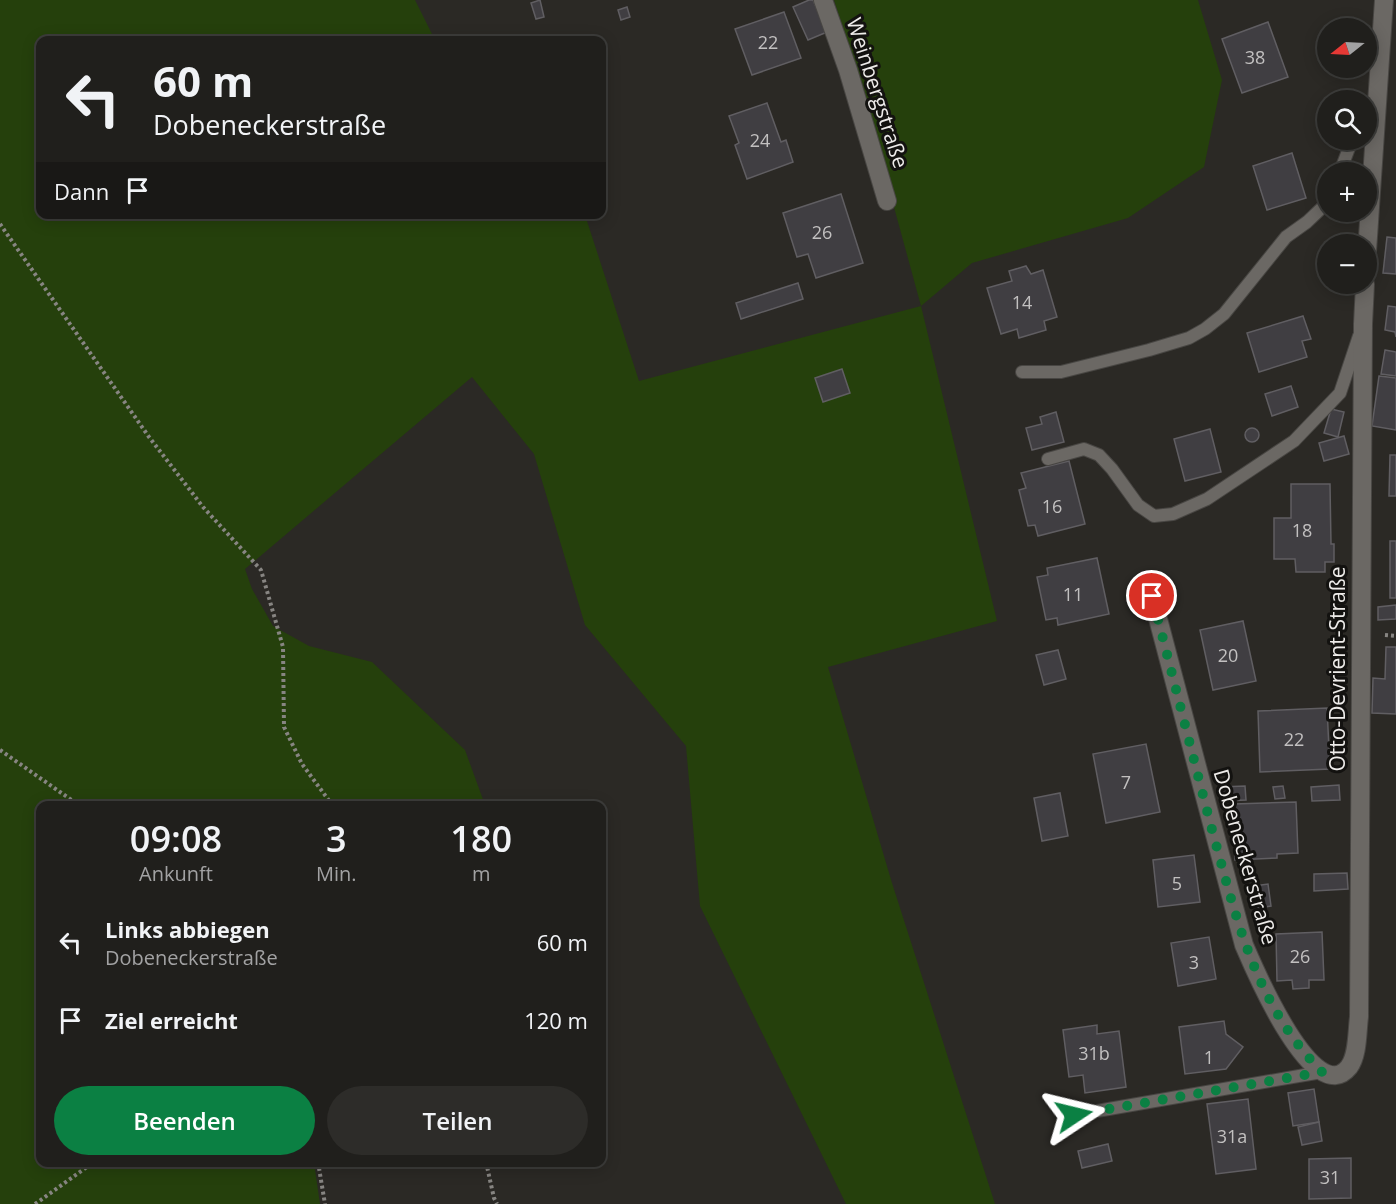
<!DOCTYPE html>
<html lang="de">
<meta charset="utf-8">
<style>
body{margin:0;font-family:"Open Sans",sans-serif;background:#2d2c29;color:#f1f3f6;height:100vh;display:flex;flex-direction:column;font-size:22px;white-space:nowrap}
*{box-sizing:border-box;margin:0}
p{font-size:20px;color:#a2a2a3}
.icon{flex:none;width:33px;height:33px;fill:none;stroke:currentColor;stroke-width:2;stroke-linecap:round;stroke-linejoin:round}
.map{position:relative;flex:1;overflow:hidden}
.panel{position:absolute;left:36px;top:801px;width:570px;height:366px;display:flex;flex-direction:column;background:#201f1c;border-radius:12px;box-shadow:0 3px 15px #0003,0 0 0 2px #3d3d3b}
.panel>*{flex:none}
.hud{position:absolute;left:36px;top:36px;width:570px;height:183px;border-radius:12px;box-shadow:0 3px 15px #0003,0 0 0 2px #3d3d3b;background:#201f1c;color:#f1f3f6;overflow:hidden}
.needle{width:39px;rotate:252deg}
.buttons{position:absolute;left:1317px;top:18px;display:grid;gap:12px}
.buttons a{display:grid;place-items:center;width:60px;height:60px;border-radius:50%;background:#201f1c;box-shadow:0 3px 15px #0003,0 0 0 2px #3d3d3b;font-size:30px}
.pin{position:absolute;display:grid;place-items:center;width:51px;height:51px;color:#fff;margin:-26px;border:3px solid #fff;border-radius:50%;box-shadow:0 2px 6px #0007}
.me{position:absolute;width:66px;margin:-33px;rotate:80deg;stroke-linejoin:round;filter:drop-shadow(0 0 4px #0008)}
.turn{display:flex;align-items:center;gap:21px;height:126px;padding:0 18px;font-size:27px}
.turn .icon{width:78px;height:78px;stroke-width:2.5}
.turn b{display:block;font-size:42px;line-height:51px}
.then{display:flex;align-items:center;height:57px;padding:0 18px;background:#0003;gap:12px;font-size:22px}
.eta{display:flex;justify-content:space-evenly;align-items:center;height:102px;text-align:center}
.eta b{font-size:36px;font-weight:600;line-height:42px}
.action{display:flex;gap:12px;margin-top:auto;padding:12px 18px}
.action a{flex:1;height:69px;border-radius:36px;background:#0b8043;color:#fff;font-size:24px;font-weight:600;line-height:69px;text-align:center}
.action a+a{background:#2d2c29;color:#f1f3f6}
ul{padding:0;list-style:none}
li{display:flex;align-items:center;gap:18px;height:78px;padding:0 18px}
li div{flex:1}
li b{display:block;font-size:22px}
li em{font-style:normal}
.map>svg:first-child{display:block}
.green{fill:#25400c}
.building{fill:#403e42;stroke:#605e62;stroke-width:1.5}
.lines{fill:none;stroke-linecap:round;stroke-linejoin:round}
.service-casing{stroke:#484643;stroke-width:14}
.minor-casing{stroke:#484643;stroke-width:20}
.path{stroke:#878582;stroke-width:4;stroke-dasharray:3 3;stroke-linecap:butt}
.service{stroke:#6b6864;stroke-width:12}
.minor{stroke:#6b6864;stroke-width:18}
.route{stroke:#0b8043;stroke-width:10;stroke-dasharray:0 18}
.labels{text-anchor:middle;stroke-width:6;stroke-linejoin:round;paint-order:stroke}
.number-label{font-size:18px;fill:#c2c0c0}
.street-label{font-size:21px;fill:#eeecea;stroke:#131210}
</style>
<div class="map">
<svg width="1396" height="1204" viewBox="0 0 1396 1204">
<rect width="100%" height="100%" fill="#2b2925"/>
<!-- green -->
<path class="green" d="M 0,0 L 415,0 L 435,40 L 40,40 L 40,214 L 585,215 L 639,381 L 921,306 L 856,68 L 834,0 L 1198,0 L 1222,80 L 1204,167 L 1128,218 L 972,263 L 921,306 L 997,621 L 828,667 L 892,883 L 995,1204 L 846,1204 L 700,906 L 686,746 L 585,625 L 534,454 L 472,377 L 245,569 L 252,589 L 273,626 L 309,646 L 372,662 L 465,750 L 485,805 L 40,806 L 40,1162 L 314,1163 L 320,1204 L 0,1204 Z"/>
<!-- building -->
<g class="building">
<path d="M 540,0 L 544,17 L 536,19 L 531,3 Z"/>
<path d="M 809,0 L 813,0 L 827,32 L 808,40 L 793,7 Z"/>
<path d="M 627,7 L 630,17 L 621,20 L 618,10 Z"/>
<path d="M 784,12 L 801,58 L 752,75 L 735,29 Z"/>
<path d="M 1268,22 L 1288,77 L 1242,93 L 1222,39 Z"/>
<path d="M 767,103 L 781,142 L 786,140 L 793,162 L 747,179 L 735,145 L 739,143 L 729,116 Z"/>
<path d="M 1292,153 L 1306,198 L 1267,210 L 1253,166 Z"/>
<path d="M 841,194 L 863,263 L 816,278 L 808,254 L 797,257 L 783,213 Z"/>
<path d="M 1387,237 L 1396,238 L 1396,274 L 1383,273 Z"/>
<path d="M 1026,266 L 1031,274 L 1043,270 L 1057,317 L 1044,321 L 1046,330 L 1019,338 L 1017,329 L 1001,334 L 987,288 L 1012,281 L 1009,271 Z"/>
<path d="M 798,283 L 803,299 L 741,319 L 736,303 Z"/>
<path d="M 1388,306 L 1396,307 L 1396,337 L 1395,332 L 1385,330 Z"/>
<path d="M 1303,316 L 1311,339 L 1302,341 L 1307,357 L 1259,372 L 1247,333 Z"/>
<path d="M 1385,350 L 1396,352 L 1396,376 L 1381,374 Z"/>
<path d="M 842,369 L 850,393 L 823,402 L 815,378 Z"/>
<path d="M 1379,376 L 1396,378 L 1396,430 L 1372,426 Z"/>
<path d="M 1291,386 L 1298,407 L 1272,416 L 1265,394 Z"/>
<path d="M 1331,409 L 1344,412 L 1338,437 L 1324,433 Z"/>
<path d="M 1056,412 L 1064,442 L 1032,450 L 1026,428 L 1042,424 L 1040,417 Z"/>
<circle cx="1252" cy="435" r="7"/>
<path d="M 1210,429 L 1221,472 L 1185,481 L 1174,439 Z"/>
<path d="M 1344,436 L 1349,454 L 1324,461 L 1319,443 Z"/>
<path d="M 1390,455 L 1396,455 L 1396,496 L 1389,496 Z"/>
<path d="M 1069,461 L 1085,524 L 1038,536 L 1035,525 L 1028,526 L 1019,490 L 1026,488 L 1021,473 Z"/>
<path d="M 1291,484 L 1330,484 L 1331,544 L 1334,544 L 1334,562 L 1325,562 L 1325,572 L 1296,572 L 1295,559 L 1274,559 L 1274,518 L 1291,518 Z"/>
<rect x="1390" y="541" width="6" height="57"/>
<path d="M 1097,558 L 1109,614 L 1058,625 L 1057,618 L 1046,620 L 1037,577 L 1048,575 L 1047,568 Z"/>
<path d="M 1396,605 L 1396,619 L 1378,620 L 1378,607 Z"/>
<path d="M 1243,621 L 1256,681 L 1213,690 L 1200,630 Z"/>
<path d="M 1386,647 L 1396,647 L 1396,714 L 1372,713 L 1373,678 L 1385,679 Z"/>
<path d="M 1058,650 L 1066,679 L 1044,685 L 1036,655 Z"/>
<path d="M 1327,708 L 1330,769 L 1260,772 L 1258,711 Z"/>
<path d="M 1146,744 L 1160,812 L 1106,823 L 1093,754 Z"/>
<path d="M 1339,785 L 1340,800 L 1312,801 L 1311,787 Z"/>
<path d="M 1245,786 L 1246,800 L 1221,801 L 1220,787 Z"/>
<path d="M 1283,786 L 1285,798 L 1275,799 L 1273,787 Z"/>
<path d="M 1060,793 L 1068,836 L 1042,841 L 1034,798 Z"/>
<path d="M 1296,802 L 1298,853 L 1277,854 L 1277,858 L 1235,860 L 1234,804 Z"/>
<path d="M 1194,855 L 1200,902 L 1158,907 L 1153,860 Z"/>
<path d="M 1347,873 L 1348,889 L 1314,891 L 1314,874 Z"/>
<path d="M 1268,884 L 1271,906 L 1258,908 L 1254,886 Z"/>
<path d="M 1322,932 L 1324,980 L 1309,980 L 1309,988 L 1293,989 L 1292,980 L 1277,981 L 1276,934 Z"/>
<path d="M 1209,937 L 1216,979 L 1178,986 L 1171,943 Z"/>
<path d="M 1224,1021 L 1226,1034 L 1243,1047 L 1226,1069 L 1185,1074 L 1179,1027 Z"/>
<path d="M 1097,1025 L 1097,1034 L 1119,1031 L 1126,1087 L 1085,1093 L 1083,1075 L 1069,1077 L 1063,1030 Z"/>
<path d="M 1314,1089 L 1319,1122 L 1293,1126 L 1288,1093 Z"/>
<path d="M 1248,1099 L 1256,1169 L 1216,1174 L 1207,1104 Z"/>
<path d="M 1319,1122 L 1322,1141 L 1302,1145 L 1298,1127 Z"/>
<path d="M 1108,1144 L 1112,1161 L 1082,1168 L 1078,1151 Z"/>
<path d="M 1351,1158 L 1351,1198 L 1309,1199 L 1309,1159 Z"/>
</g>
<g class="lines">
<!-- service casing -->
<g class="service-casing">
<g id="service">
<path d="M 1340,172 L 1352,140"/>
<path d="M 1022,372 L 1061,372 L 1149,350 L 1189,338 L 1205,329 L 1224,314 L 1286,237 L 1307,222 L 1328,202"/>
<path d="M 1048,459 L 1084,449 L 1099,455 L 1112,469 L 1138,505 L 1154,516 L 1173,514 L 1207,499 L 1294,441 L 1340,393 L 1359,336"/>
<path d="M 1074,1115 L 1322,1072"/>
</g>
</g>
<!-- minor casing -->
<g class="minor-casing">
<g id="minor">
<path d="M 823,0 L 848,70 L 887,201"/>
<path d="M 1366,266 L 1384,0"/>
<path d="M 1152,596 L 1244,945 C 1253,966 1314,1111 1349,1067 C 1358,1055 1357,1032 1359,1017 L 1363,324 L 1365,284"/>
</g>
</g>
<!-- path -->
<g class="path">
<path d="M 0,224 L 149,437 L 203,507 L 261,570 L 283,647 L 284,727 L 302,764 L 333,806"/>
<path d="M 1385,635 L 1396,636"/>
<path d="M 0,750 L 80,806"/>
<path d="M 318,1162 L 325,1204"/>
<path d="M 486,1162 L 494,1198 L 497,1204"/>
<path d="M 35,1204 L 94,1162"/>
</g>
<!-- service -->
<use href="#service" class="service"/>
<!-- minor -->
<use href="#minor" class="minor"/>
</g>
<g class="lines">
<!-- route -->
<path class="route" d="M 1074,1115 L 1322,1072 C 1254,1003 1236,916 1211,826 C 1191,749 1172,673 1152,596"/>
</g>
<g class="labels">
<!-- number labels -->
<g class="number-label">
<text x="768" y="49">22</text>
<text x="1255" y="64">38</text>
<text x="760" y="147">24</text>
<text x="822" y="239">26</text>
<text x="1022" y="309">14</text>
<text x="1052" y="513">16</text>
<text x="1302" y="537">18</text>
<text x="1073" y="601">11</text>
<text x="1228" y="662">20</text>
<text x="1294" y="746">22</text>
<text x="1126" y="789">7</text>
<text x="1177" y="890">5</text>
<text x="1300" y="963">26</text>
<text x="1194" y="969">3</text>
<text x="1094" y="1060">31b</text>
<text x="1209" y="1064">1</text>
<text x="1232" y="1143">31a</text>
<text x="1330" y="1184">31</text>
</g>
<!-- street labels -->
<g class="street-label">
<text transform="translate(877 93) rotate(72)" y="7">Weinbergstraße</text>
<text transform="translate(1338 669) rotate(-90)" y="7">Otto-Devrient-Straße</text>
<text transform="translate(1245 857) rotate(74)" y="7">Dobeneckerstraße</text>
</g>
</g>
</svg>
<div class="buttons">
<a><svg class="needle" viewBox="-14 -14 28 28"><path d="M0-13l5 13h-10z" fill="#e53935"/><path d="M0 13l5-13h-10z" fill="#a2a2a3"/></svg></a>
<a><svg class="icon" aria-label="search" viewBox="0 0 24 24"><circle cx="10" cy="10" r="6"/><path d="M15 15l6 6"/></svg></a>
<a>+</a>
<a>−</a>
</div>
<div class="pin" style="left:1152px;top:596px;background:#d93025"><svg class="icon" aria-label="arrive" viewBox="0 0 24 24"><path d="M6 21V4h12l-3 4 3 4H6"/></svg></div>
<svg class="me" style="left:1074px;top:1115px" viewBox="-20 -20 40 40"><path d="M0-17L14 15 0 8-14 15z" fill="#0b8043" stroke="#fff" stroke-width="4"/></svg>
<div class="hud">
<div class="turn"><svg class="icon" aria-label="left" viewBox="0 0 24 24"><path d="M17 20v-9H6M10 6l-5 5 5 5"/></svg><div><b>60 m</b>Dobeneckerstraße</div></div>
<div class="then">Dann<svg class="icon" aria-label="arrive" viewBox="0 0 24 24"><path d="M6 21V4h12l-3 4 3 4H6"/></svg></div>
</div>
<section class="panel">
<div class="eta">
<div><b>09:08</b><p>Ankunft</p></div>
<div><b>3</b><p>Min.</p></div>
<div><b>180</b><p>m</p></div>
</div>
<ul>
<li><svg class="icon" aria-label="left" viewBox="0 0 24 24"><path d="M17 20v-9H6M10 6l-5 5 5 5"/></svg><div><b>Links abbiegen</b><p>Dobeneckerstraße</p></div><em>60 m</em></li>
<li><svg class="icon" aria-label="arrive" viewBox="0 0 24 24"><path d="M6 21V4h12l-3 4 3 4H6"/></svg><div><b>Ziel erreicht</b></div><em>120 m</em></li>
</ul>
<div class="action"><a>Beenden</a><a>Teilen</a></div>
</section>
</div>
